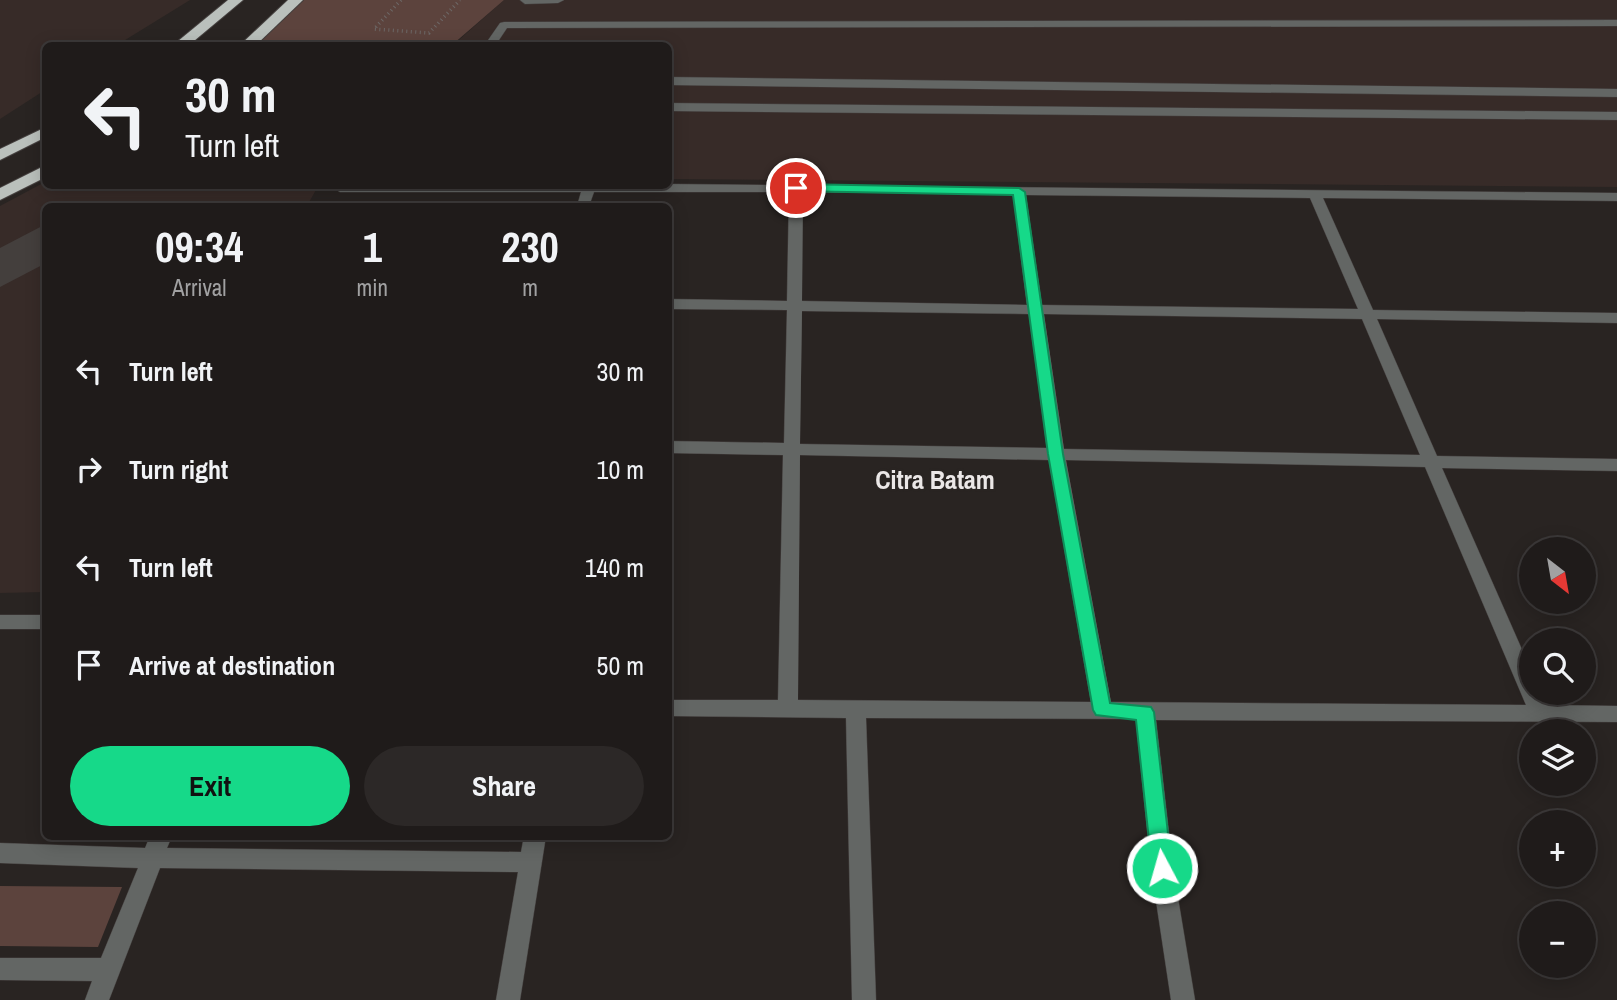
<!DOCTYPE html>
<meta charset="utf-8">
<style>
body{margin:0;font-family:"Archivo Narrow",sans-serif;background:#2c2827;color:#f1f3f6;height:100vh;display:flex;flex-direction:column;font-size:26px;white-space:nowrap}
*{box-sizing:border-box;margin:0}
p{font-size:23px;color:#a1a1a2}
.icon{flex:none;width:38px;height:38px;fill:none;stroke:currentColor;stroke-width:2;stroke-linecap:round;stroke-linejoin:round}
.map{position:relative;flex:1;overflow:hidden}
.side{position:absolute;left:42px;top:203px;width:630px;height:637px;display:flex;flex-direction:column;background:#1f1b1a;border-radius:10px;box-shadow:0 4px 18px #0003,0 0 0 2px #3c3939}
.side>*{flex:none}
.top-card{position:absolute;left:42px;top:42px;width:630px;height:147px;border-radius:10px;box-shadow:0 4px 18px #0003,0 0 0 2px #3c3939;background:#1f1b1a;color:#f1f3f6;overflow:hidden}
.needle{width:46px;rotate:149deg}
.tools{position:absolute;left:1519px;top:537px;display:grid;gap:14px}
.tools a{display:grid;place-items:center;width:77px;height:77px;border-radius:50%;background:#1f1b1a;box-shadow:0 4px 18px #0003,0 0 0 2px #3c3939;font-size:35px}
.pin{position:absolute;display:grid;place-items:center;width:60px;height:60px;color:#fff;margin:-30px;border:4px solid #fff;border-radius:50%;box-shadow:0 2px 7px #0007}
.me{position:absolute;width:77px;margin:-38px;rotate:354deg;stroke-linejoin:round;filter:drop-shadow(0 0 5px #0008)}
.turn{display:flex;align-items:center;gap:24px;height:147px;padding:0 28px;font-size:32px}
.turn .icon{width:91px;height:91px;stroke-width:2.5}
.turn b{display:block;font-size:49px;line-height:60px}
.eta{display:flex;justify-content:space-evenly;align-items:center;height:119px;text-align:center}
.eta b{font-size:42px;font-weight:700;line-height:49px}
.action{display:flex;gap:14px;margin-top:auto;padding:14px 28px}
.action a{flex:1;height:80px;border-radius:42px;background:#16d989;color:#111;font-size:28px;font-weight:700;line-height:80px;text-align:center}
.action a+a{background:#2c2827;color:#f1f3f6}
ul{padding:0;list-style:none}
li{display:flex;align-items:center;gap:21px;height:98px;padding:0 28px}
li div{flex:1}
li b{display:block;font-size:26px}
li em{font-style:normal}
.map>svg:first-child{display:block}
.built{fill:#372b28}
.green{fill:#5c433d}
.building{fill:#443f3d}
.lines{fill:none;stroke-linecap:round;stroke-linejoin:round}
.minor-casing{stroke:#443f3e;stroke-width:1}
.highway-casing{stroke:#443f3e;stroke-width:2}
.path{stroke:#6d6867;stroke-width:3.5;stroke-dasharray:1 3.5;stroke-linecap:butt}
.minor{fill:#636664;fill-rule:evenodd}
.highway{fill:#bac0bc;fill-rule:evenodd}
.route{fill:#16d989;stroke:#0e8d59;stroke-width:2}
.labels{text-anchor:middle;stroke-width:5;stroke-linejoin:round;paint-order:stroke}
.neighbourhood-label{font-size:26px;font-weight:bold;fill:#ebe7e7;stroke:#292422}
</style>
<div class="map">
<svg width="1617" height="1000" viewBox="0 0 1617 1000">
<rect width="100%" height="100%" fill="#292422"/>
<!-- built -->
<g class="built">
<path d="M 0,0 L 190,0 L 117,45 L 46,46 L 45,90 L 0,119 Z"/>
<path d="M 504,0 L 1617,0 L 1617,187 L 669,179 L 668,46 L 452,46 Z"/>
<path d="M 45,182 L 46,186 L 318,186 L 307,206 L 46,206 L 45,592 L 0,593 L 0,206 Z"/>
</g>
<!-- green -->
<g class="green">
<path d="M 295,0 L 504,0 L 452,45 L 239,46 Z"/>
<path d="M 0,886 L 122,887 L 98,947 L 0,946 Z"/>
</g>
<!-- building -->
<path class="building" d="M 46,224 L 46,263 L 0,287 L 0,248 Z"/>
<g class="lines">
<!-- minor casing -->
<g class="minor-casing">
<g id="minor">
<path d="M 520,0 L 564,0 L 558,3 L 525,4 Z"/>
<path d="M 1617,20 L 1617,26 L 507,28 L 495,46 L 484,46 L 500,23 L 504,22 Z"/>
<path d="M 668,77 L 1617,89 L 1617,97 L 668,85 Z"/>
<path d="M 668,103 L 1617,112 L 1617,120 L 668,111 Z"/>
<path d="M 668,184 L 1617,193 L 1617,201 L 1323,198 L 1373,310 L 1617,313 L 1617,323 L 1377,319 L 1437,456 L 1617,459 L 1617,471 L 1442,468 L 1531,670 L 1531,693 L 1541,693 L 1547,705 L 1617,706 L 1617,722 L 1156,720 L 1173,868 L 1195,1000 L 1171,1000 L 1151,868 L 1136,719 L 866,718 L 876,1000 L 852,1000 L 846,718 L 668,716 L 668,700 L 778,700 L 783,455 L 668,453 L 668,441 L 784,443 L 787,310 L 668,309 L 668,299 L 787,301 L 789,192 L 594,192 L 589,206 L 577,206 L 581,192 L 340,192 L 333,188 L 335,186 ZM 803,192 L 1013,194 L 1027,305 L 802,301 ZM 1026,195 L 1310,198 L 1358,309 L 1042,305 ZM 802,311 L 1029,314 L 1047,448 L 800,444 ZM 1044,314 L 1362,319 L 1420,455 L 1064,449 ZM 800,455 L 1049,460 L 1091,702 L 798,700 ZM 1066,460 L 1425,467 L 1526,705 L 1111,702 Z"/>
<rect x="0" y="615" width="46" height="14"/>
<path d="M 150,836 L 172,836 L 167,848 L 521,852 L 524,836 L 546,836 L 520,1000 L 496,1000 L 518,872 L 160,868 L 109,1000 L 85,1000 L 92,981 L 0,980 L 0,958 L 101,958 L 138,868 L 0,863 L 0,843 L 145,848 Z"/>
</g>
</g>
<!-- highway casing -->
<g class="highway-casing">
<g id="highway">
<path d="M 228,0 L 243,0 L 188,46 L 172,46 Z"/>
<path d="M 288,0 L 303,0 L 255,46 L 239,46 Z"/>
<path d="M 46,127 L 46,137 L 0,160 L 0,149 Z"/>
<path d="M 46,165 L 46,177 L 0,200 L 0,188 Z"/>
</g>
</g>
<!-- path -->
<path class="path" d="M 401,0 L 374,29 L 429,33 L 460,0"/>
<!-- minor -->
<use href="#minor" class="minor"/>
<!-- highway -->
<use href="#highway" class="highway"/>
</g>
<!-- route -->
<path class="route" d="M 796,184 L 1019,188 L 1025,192 L 1063,454 L 1110,703 L 1151,707 L 1154,712 L 1172,868 L 1169,874 L 1162,877 L 1155,874 L 1152,868 L 1136,720 L 1096,715 L 1093,710 L 1048,454 L 1013,195 L 792,191 L 792,185 Z"/>
<g class="labels">
<!-- neighbourhood labels -->
<g class="neighbourhood-label">
<text x="935" y="489">Citra Batam</text>
</g>
</g>
</svg>
<div class="tools">
<a><svg class="needle" viewBox="-14 -14 28 28"><path d="M0-13l5 13h-10z" fill="#e53935"/><path d="M0 13l5-13h-10z" fill="#a1a1a2"/></svg></a>
<a><svg class="icon" aria-label="search" viewBox="0 0 24 24"><circle cx="10" cy="10" r="6"/><path d="M15 15l6 6"/></svg></a>
<a><svg class="icon" aria-label="layers" viewBox="0 0 24 24"><path d="M12 4l9 5-9 5-9-5zM3 14l9 5 9-5"/></svg></a>
<a>+</a>
<a>−</a>
</div>
<div class="pin" style="left:796px;top:188px;background:#d93025"><svg class="icon" aria-label="arrive" viewBox="0 0 24 24"><path d="M6 21V4h12l-3 4 3 4H6"/></svg></div>
<svg class="me" style="left:1162px;top:868px" viewBox="-20 -20 40 40"><circle r="17" fill="#16d989" stroke="#fff" stroke-width="3"/><path d="M0-11L8 9 0 5-8 9z" fill="#fff"/></svg>
<div class="top-card">
<div class="turn"><svg class="icon" aria-label="left" viewBox="0 0 24 24"><path d="M17 20v-9H6M10 6l-5 5 5 5"/></svg><div><b>30 m</b>Turn left</div></div>
</div>
<section class="side">
<div class="eta">
<div><b>09:34</b><p>Arrival</p></div>
<div><b>1</b><p>min</p></div>
<div><b>230</b><p>m</p></div>
</div>
<ul>
<li><svg class="icon" aria-label="left" viewBox="0 0 24 24"><path d="M17 20v-9H6M10 6l-5 5 5 5"/></svg><div><b>Turn left</b></div><em>30 m</em></li>
<li><svg class="icon" aria-label="right" viewBox="0 0 24 24"><path d="M7 20v-9h11M14 6l5 5-5 5"/></svg><div><b>Turn right</b></div><em>10 m</em></li>
<li><svg class="icon" aria-label="left" viewBox="0 0 24 24"><path d="M17 20v-9H6M10 6l-5 5 5 5"/></svg><div><b>Turn left</b></div><em>140 m</em></li>
<li><svg class="icon" aria-label="arrive" viewBox="0 0 24 24"><path d="M6 21V4h12l-3 4 3 4H6"/></svg><div><b>Arrive at destination</b></div><em>50 m</em></li>
</ul>
<div class="action"><a>Exit</a><a>Share</a></div>
</section>
</div>
